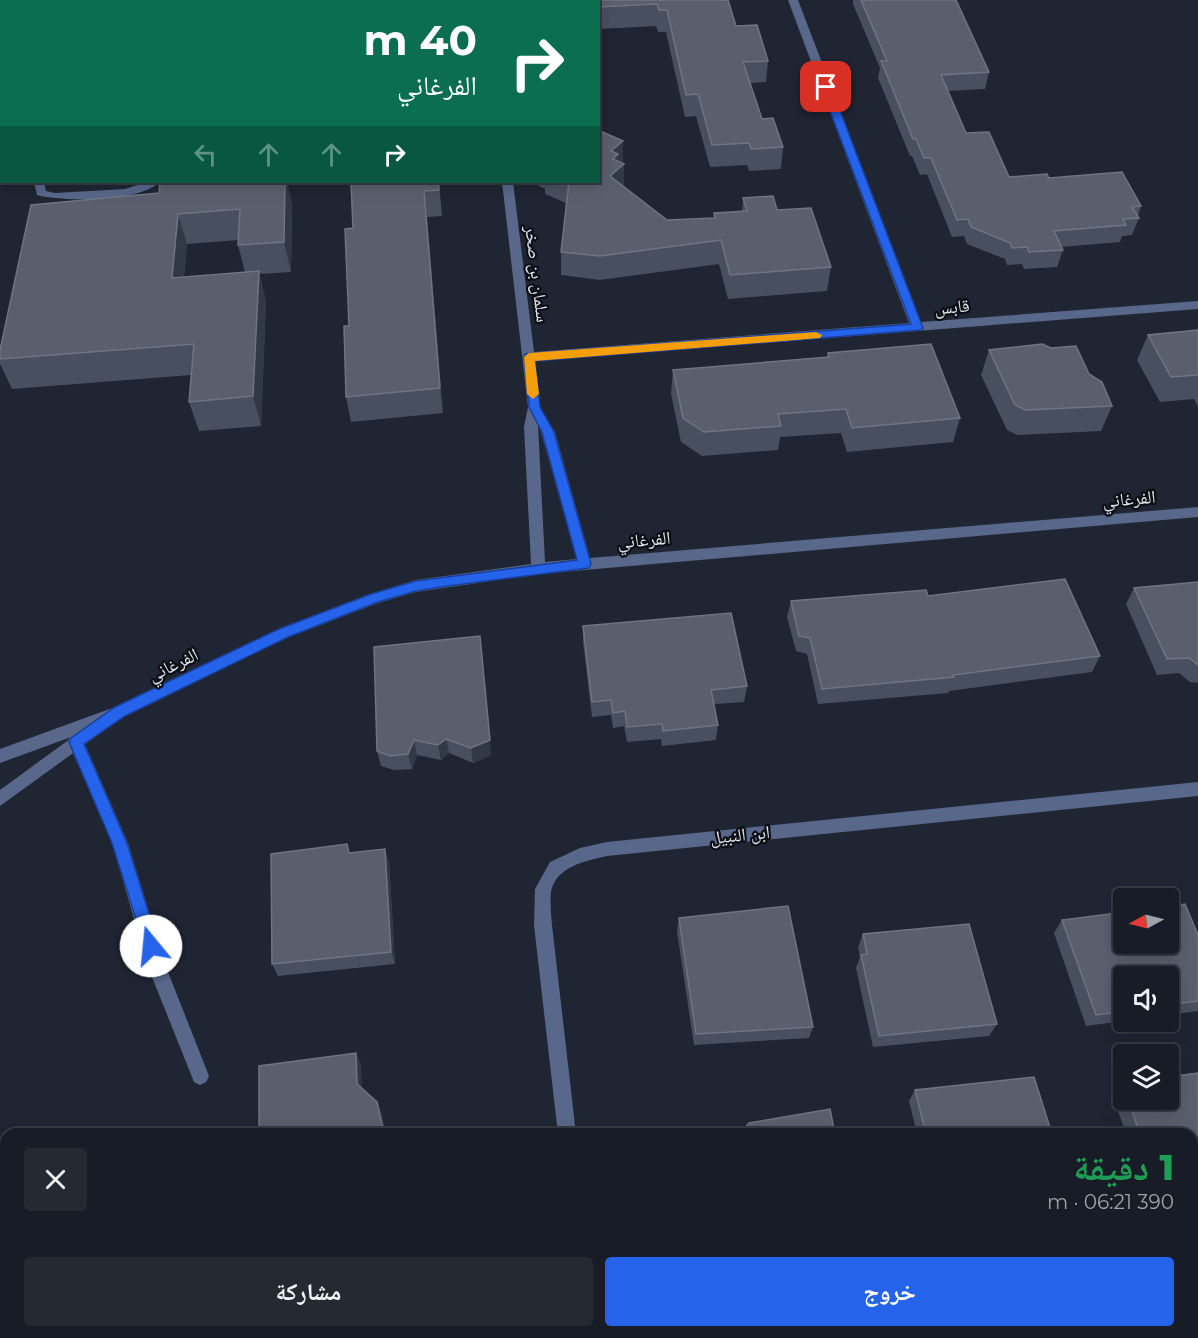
<!DOCTYPE html>
<html lang="ar">
<meta charset="utf-8">
<style>
body{margin:0;font-family:Montserrat,"Noto Naskh Arabic",sans-serif;background:#242932;color:#f1f3f6;direction:rtl;height:100vh;display:flex;flex-direction:column;font-size:22px;white-space:nowrap}
*{box-sizing:border-box;margin:0}
p{font-size:20px;color:#9ea1a7}
.icon{flex:none;width:33px;height:33px;fill:none;stroke:currentColor;stroke-width:2;stroke-linecap:round;stroke-linejoin:round}
.map{position:relative;flex:1;overflow:hidden;direction:ltr}
.panel{position:absolute;left:0px;top:1128px;width:1198px;height:210px;display:flex;flex-direction:column;background:#171c26;border-radius:18px 18px 0 0;box-shadow:0 3px 15px #0003,0 0 0 2px #363a43;direction:rtl}
.panel>*{flex:none}
.hud{position:absolute;left:0px;top:0px;width:600px;height:183px;box-shadow:0 3px 15px #0003,0 0 0 2px #363a43;direction:rtl;background:#0b6e4f;color:#fff;overflow:hidden}
.needle{width:39px;rotate:263deg}
.tools{position:absolute;left:1113px;top:888px;display:grid;gap:12px}
.tools a{display:grid;place-items:center;width:66px;height:66px;border-radius:6px;background:#171c26;box-shadow:0 3px 15px #0003,0 0 0 2px #363a43;font-size:30px}
.pin{position:absolute;display:grid;place-items:center;width:51px;height:51px;color:#fff;margin:-26px;border-radius:12px;box-shadow:0 3px 9px #0006}
.me{position:absolute;width:66px;margin:-33px;rotate:343deg;stroke-linejoin:round;filter:drop-shadow(0 0 4px #0008)}
.turn{display:flex;align-items:center;gap:21px;height:126px;padding:0 24px;font-size:27px}
.turn .icon{width:78px;height:78px;stroke-width:2.5}
.turn b{display:block;font-size:42px;line-height:51px}
.lanes{display:flex;align-items:center;height:57px;padding:0 24px;background:#0003;justify-content:center;gap:30px;direction:ltr}
.lanes .off{opacity:.35}
.round{display:grid;place-items:center;flex:none;width:63px;height:63px;border-radius:6px;background:#242932}
.summary{display:flex;align-items:center;justify-content:space-between;height:102px;padding:0 24px}
h1{font-size:36px;font-weight:800;line-height:45px;color:#1e9e55}
.button{display:flex;gap:12px;margin-top:auto;padding:12px 24px}
.button a{flex:1;height:69px;border-radius:6px;background:#2563eb;color:#fff;font-size:24px;font-weight:800;line-height:69px;text-align:center}
.button a+a{background:#242932;color:#f1f3f6}
.map>svg:first-child{display:block}
.lines{fill:none;stroke-linecap:round;stroke-linejoin:round}
.lane{fill:#59678a;fill-rule:evenodd}
.street{fill:#59678a;fill-rule:evenodd}
.highway{fill:#afc5f8;fill-rule:evenodd}
.wall{fill:#484f5e;fill-rule:evenodd}
.shaded-wall{fill:#313846}
.building{fill:#595f6d;stroke:#6e7481;stroke-width:1.5}
.route{fill:#2563eb;stroke:#184099;stroke-width:1.5}
.slow{fill:#f59e0b}
.labels{text-anchor:middle;stroke-width:4.5;stroke-linejoin:round;paint-order:stroke}
.street-label{font-size:18px;fill:#dfe3ed;stroke:#0c0e15}
</style>
<div class="map">
<svg width="1198" height="1338" viewBox="0 0 1198 1338">
<rect width="100%" height="100%" fill="#1f2533"/>
<g class="lines">
<!-- lane -->
<path class="lane" d="M 76,735 L 82,737 L 84,742 L 128,843 L 166,967 L 209,1076 L 206,1082 L 200,1085 L 194,1082 L 148,967 L 112,843 L 68,742 L 70,737 Z"/>
<!-- street -->
<g class="street">
<rect x="476" y="0" width="10" height="2"/>
<path d="M 788,0 L 798,0 L 921,322 L 1198,301 L 1198,309 L 535,361 L 540,407 L 555,432 L 590,558 L 1198,507 L 1198,517 L 538,574 L 416,592 L 378,603 L 289,637 L 107,723 L 105,730 L 0,806 L 0,790 L 74,736 L 0,763 L 0,749 L 115,707 L 279,629 L 370,594 L 416,580 L 531,564 L 524,427 L 528,407 L 502,182 L 513,182 L 534,352 L 909,323 ZM 538,425 L 541,432 L 577,559 L 545,562 Z"/>
<path d="M 34,182 L 44,182 L 46,191 L 55,193 L 125,189 L 147,182 L 159,182 C 142,202 62,202 37,195 Z"/>
<path d="M 1198,782 L 1198,796 L 607,856 C 586,861 556,866 551,892 C 550,902 551,914 552,925 L 576,1134 L 558,1134 L 534,925 L 535,889 L 550,862 L 580,848 L 607,842 Z"/>
<rect x="579" y="1332" width="20" height="6"/>
</g>
<!-- highway -->
<g class="highway">
<path d="M 0,1249 L 6,1252 L 6,1295 L 0,1292 Z"/>
<path d="M 7,1332 L 31,1332 L 33,1338 L 9,1338 Z"/>
</g>
</g>
<!-- wall -->
<g class="wall">
<rect x="212" y="0" width="85" height="2"/>
<rect x="342" y="0" width="46" height="2"/>
<path d="M 544,0 L 728,0 L 736,26 L 768,61 L 766,82 L 750,83 L 762,119 L 783,147 L 781,169 L 749,171 L 747,165 L 710,167 L 696,116 L 685,117 L 666,32 L 658,32 L 656,26 L 598,29 L 598,2 L 544,2 Z"/>
<path d="M 853,0 L 956,0 L 989,72 L 985,89 L 947,91 L 966,133 L 1009,177 L 1049,178 L 1141,206 L 1138,216 L 1139,218 L 1132,235 L 1122,236 L 1120,242 L 1061,247 L 1063,250 L 1057,267 L 1024,269 L 1022,264 L 1007,265 L 1005,259 L 967,244 L 964,236 L 952,237 L 927,174 L 920,175 L 912,156 L 910,156 L 878,78 L 880,68 L 853,4 Z"/>
<path d="M 623,163 L 624,164 L 624,187 L 667,220 L 713,219 L 714,213 L 742,211 L 743,198 L 777,210 L 831,267 L 827,291 L 728,299 L 719,264 L 600,280 L 561,275 L 561,252 L 566,203 L 545,194 L 545,189 L 535,184 L 535,182 L 598,182 Z"/>
<path d="M 351,182 L 439,182 L 442,216 L 427,217 L 443,413 L 351,422 L 346,397 L 353,228 Z"/>
<path d="M 159,193 L 292,203 L 291,272 L 259,274 L 266,301 L 261,426 L 199,431 L 189,402 L 191,375 L 12,389 L 0,364 L 0,350 ZM 238,240 L 238,245 L 245,272 L 184,277 L 187,244 Z"/>
<path d="M 1198,330 L 1198,407 L 1194,399 L 1160,402 L 1137,360 L 1148,335 Z"/>
<path d="M 989,350 L 1089,374 L 1112,406 L 1101,431 L 1017,435 L 1007,430 L 981,375 Z"/>
<path d="M 828,353 L 960,418 L 953,442 L 847,452 L 841,433 L 780,437 L 778,450 L 702,456 L 681,442 L 671,394 L 673,370 L 827,357 Z"/>
<path d="M 1198,582 L 1198,683 L 1190,682 L 1179,673 L 1157,675 L 1126,604 L 1134,588 Z"/>
<path d="M 791,601 L 1100,656 L 1092,672 L 949,691 L 948,693 L 818,704 L 807,654 L 796,651 L 787,617 Z"/>
<path d="M 583,626 L 747,686 L 744,702 L 714,704 L 718,725 L 716,740 L 662,746 L 661,739 L 627,742 L 624,726 L 613,728 L 611,715 L 592,717 L 583,642 Z"/>
<path d="M 482,652 L 491,755 L 473,763 L 449,753 L 441,760 L 417,755 L 412,769 L 394,770 L 381,766 L 377,751 Z"/>
<path d="M 350,853 L 389,862 L 395,964 L 278,976 L 272,964 Z"/>
<path d="M 679,918 L 813,1027 L 809,1038 L 694,1045 L 677,931 Z"/>
<path d="M 1062,920 L 1198,935 L 1198,1011 L 1168,1015 L 1168,976 L 1124,976 L 1124,1021 L 1086,1026 L 1054,933 Z"/>
<path d="M 863,934 L 997,1024 L 989,1036 L 873,1047 L 856,968 L 860,957 L 858,947 Z"/>
<path d="M 1198,1073 L 1198,1232 L 1192,1233 L 1192,1134 L 1126,1134 L 1112,1093 L 1124,1082 L 1124,1100 L 1168,1100 Z"/>
<path d="M 915,1090 L 1052,1134 L 917,1134 L 909,1101 Z"/>
</g>
<!-- shaded-wall -->
<g class="shaded-wall">
<path d="M 137,0 L 147,0 L 147,2 L 136,2 Z"/>
<path d="M 623,141 L 623,164 L 624,164 L 624,187 L 610,176 L 611,151 Z"/>
<path d="M 285,182 L 287,182 L 292,203 L 291,272 L 284,242 Z"/>
<path d="M 424,191 L 427,217 L 443,413 L 440,388 Z"/>
<path d="M 178,214 L 187,244 L 181,308 L 172,278 Z"/>
<path d="M 259,271 L 266,301 L 261,426 L 253,396 Z"/>
<path d="M 480,636 L 491,755 L 473,763 L 471,748 Z"/>
<path d="M 446,739 L 449,753 L 441,760 L 438,745 Z"/>
<path d="M 414,740 L 417,755 L 412,769 L 408,754 Z"/>
<path d="M 385,849 L 389,862 L 395,964 L 391,952 Z"/>
<path d="M 356,1053 L 361,1064 L 362,1094 L 357,1084 Z"/>
<path d="M 377,1102 L 382,1113 L 386,1134 L 382,1125 Z"/>
<rect x="418" y="1332" width="4" height="6"/>
</g>
<!-- building -->
<g class="building">
<path d="M 69,0 L 137,0 L 136,2 L 69,2 Z"/>
<path d="M 212,0 L 251,0 L 212,2 Z"/>
<path d="M 546,0 L 728,0 L 736,26 L 757,25 L 768,61 L 743,62 L 762,119 L 773,118 L 783,147 L 751,149 L 749,143 L 712,145 L 698,94 L 686,95 L 667,10 L 659,10 L 657,4 L 598,7 L 598,2 L 546,2 Z"/>
<path d="M 861,0 L 956,0 L 989,72 L 941,75 L 966,133 L 989,132 L 1009,177 L 1047,174 L 1049,178 L 1122,172 L 1141,206 L 1132,207 L 1139,218 L 1123,219 L 1126,225 L 1054,231 L 1063,250 L 1029,252 L 1027,247 L 1012,248 L 1010,243 L 971,227 L 968,219 L 957,220 L 931,158 L 924,158 L 916,139 L 913,139 L 881,61 L 887,61 Z"/>
<path d="M 598,130 L 623,141 L 611,151 L 618,154 L 613,159 L 624,164 L 610,176 L 667,220 L 715,218 L 714,213 L 747,211 L 743,198 L 773,196 L 777,210 L 811,208 L 831,267 L 730,275 L 721,240 L 600,256 L 561,252 L 569,182 L 598,182 Z"/>
<path d="M 160,182 L 285,182 L 284,242 L 238,245 L 240,209 L 178,214 L 172,278 L 259,271 L 253,396 L 189,402 L 194,344 L 0,359 L 0,350 L 31,205 L 159,193 Z"/>
<path d="M 351,182 L 438,182 L 439,190 L 424,191 L 440,388 L 346,397 L 344,326 L 349,326 L 345,229 L 353,228 Z"/>
<path d="M 1198,330 L 1198,375 L 1171,377 L 1148,335 Z"/>
<path d="M 931,344 L 960,418 L 852,428 L 846,409 L 778,414 L 781,426 L 704,432 L 683,418 L 673,370 L 829,357 L 828,353 Z"/>
<path d="M 1042,344 L 1051,348 L 1076,346 L 1089,374 L 1102,382 L 1112,406 L 1026,410 L 1015,405 L 989,350 Z"/>
<path d="M 1065,579 L 1100,656 L 953,675 L 954,677 L 822,689 L 810,638 L 799,636 L 791,601 L 926,590 L 928,596 Z"/>
<path d="M 1198,582 L 1198,665 L 1189,658 L 1167,659 L 1134,588 Z"/>
<path d="M 731,613 L 747,686 L 711,690 L 718,725 L 663,731 L 662,724 L 627,727 L 625,711 L 613,713 L 611,700 L 592,702 L 583,626 Z"/>
<path d="M 480,636 L 490,740 L 471,748 L 446,739 L 438,745 L 414,740 L 408,754 L 390,756 L 377,751 L 374,647 Z"/>
<path d="M 347,844 L 349,853 L 385,849 L 391,952 L 272,964 L 271,854 Z"/>
<path d="M 1185,904 L 1198,935 L 1198,1001 L 1168,1005 L 1168,976 L 1124,976 L 1124,1011 L 1096,1015 L 1062,920 L 1124,912 L 1124,944 L 1168,944 L 1168,907 Z"/>
<path d="M 788,906 L 813,1027 L 696,1034 L 679,918 Z"/>
<path d="M 969,924 L 997,1024 L 879,1036 L 861,955 L 867,954 L 863,934 Z"/>
<path d="M 356,1053 L 357,1084 L 377,1102 L 382,1125 L 391,1134 L 259,1134 L 259,1066 Z"/>
<path d="M 1198,1073 L 1198,1226 L 1192,1226 L 1192,1134 L 1140,1134 L 1128,1100 L 1168,1100 L 1168,1077 Z"/>
<path d="M 1034,1077 L 1052,1134 L 926,1134 L 915,1090 Z"/>
<path d="M 830,1109 L 835,1134 L 715,1134 L 742,1132 L 749,1123 Z"/>
<rect x="259" y="1332" width="159" height="6"/>
</g>
<!-- route -->
<path class="route" d="M 823,85 L 831,87 L 923,328 L 921,330 L 535,361 L 540,407 L 554,432 L 591,564 L 589,568 L 448,586 L 416,591 L 378,602 L 288,637 L 125,716 L 84,744 L 127,843 L 159,946 L 157,951 L 151,953 L 146,951 L 112,843 L 69,742 L 71,738 L 115,707 L 279,629 L 371,594 L 416,581 L 577,560 L 542,432 L 529,407 L 524,357 L 525,354 L 911,324 L 821,87 Z"/>
<!-- slow -->
<path class="slow" d="M 816,332 L 822,335 L 820,338 L 535,361 L 539,394 L 533,399 L 527,394 L 524,357 L 529,353 Z"/>
<g class="labels">
<!-- street labels -->
<g class="street-label">
<text transform="translate(537 274) rotate(83)" y="6">سلمان بن صخر</text>
<text transform="translate(952 307) rotate(-5)" y="6">قابس</text>
<text transform="translate(1129 499) rotate(-5)" y="6">الفرغاني</text>
<text transform="translate(644 540) rotate(-5)" y="6">الفرغاني</text>
<text transform="translate(173 665) rotate(-26)" y="6">الفرغاني</text>
<text transform="translate(740 835) rotate(-6)" y="6">ابن النبيل</text>
</g>
</g>
</svg>
<div class="tools">
<a><svg class="needle" viewBox="-14 -14 28 28"><path d="M0-13l5 13h-10z" fill="#e53935"/><path d="M0 13l5-13h-10z" fill="#9ea1a7"/></svg></a>
<a><svg class="icon" aria-label="sound" viewBox="0 0 24 24"><path d="M4 9h4l5-4v14l-5-4H4zM17 9q2 3 0 6"/></svg></a>
<a><svg class="icon" aria-label="layers" viewBox="0 0 24 24"><path d="M12 4l9 5-9 5-9-5zM3 14l9 5 9-5"/></svg></a>
</div>
<div class="pin" style="left:826px;top:87px;background:#d93025"><svg class="icon" aria-label="arrive" viewBox="0 0 24 24"><path d="M6 21V4h12l-3 4 3 4H6"/></svg></div>
<svg class="me" style="left:151px;top:946px" viewBox="-20 -20 40 40"><circle r="19" fill="#fff"/><path d="M0-13L10 11 0 6-10 11z" fill="#2563eb"/></svg>
<div class="hud">
<div class="turn"><svg class="icon" aria-label="right" viewBox="0 0 24 24"><path d="M7 20v-9h11M14 6l5 5-5 5"/></svg><div><b>40 m</b>الفرغاني</div></div>
<div class="lanes"><svg class="icon off" aria-label="left" viewBox="0 0 24 24"><path d="M17 20v-9H6M10 6l-5 5 5 5"/></svg><svg class="icon off" aria-label="ahead" viewBox="0 0 24 24"><path d="M12 20V5M6 11l6-6 6 6"/></svg><svg class="icon off" aria-label="ahead" viewBox="0 0 24 24"><path d="M12 20V5M6 11l6-6 6 6"/></svg><svg class="icon" aria-label="right" viewBox="0 0 24 24"><path d="M7 20v-9h11M14 6l5 5-5 5"/></svg></div>
</div>
<section class="panel">
<div class="summary"><div><h1>1 دقيقة</h1><p>390 m · 06:21</p></div><a class="round"><svg class="icon" aria-label="close" viewBox="0 0 24 24"><path d="M6 6l12 12M18 6L6 18"/></svg></a></div>
<div class="button"><a>خروج</a><a>مشاركة</a></div>
</section>
</div>
